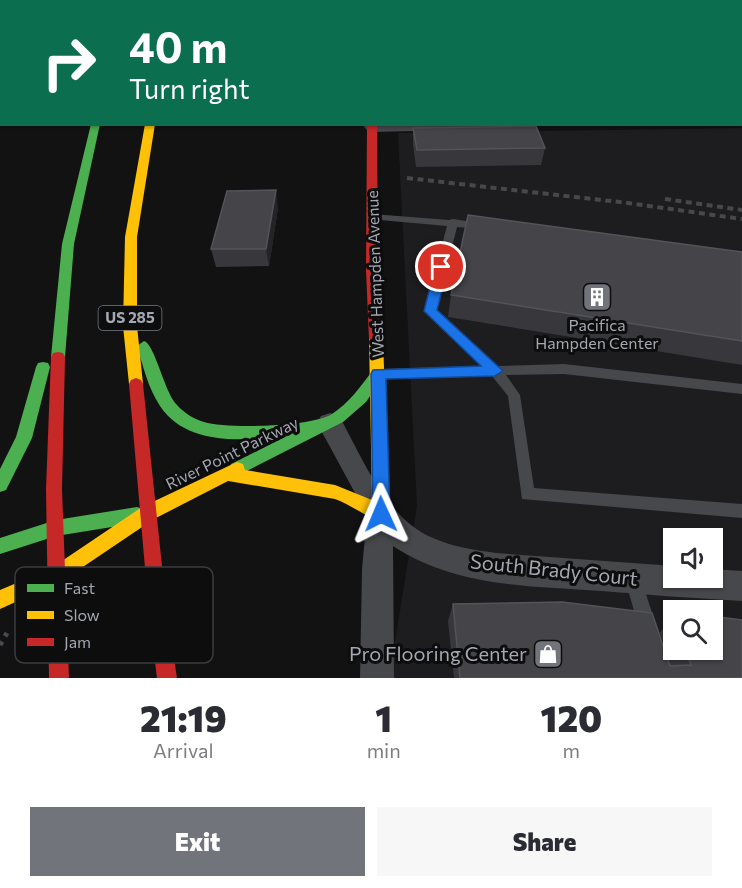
<!DOCTYPE html>
<style>
body{margin:0;font-family:Commissioner,sans-serif;background:#f7f7f7;color:#2b2b33;height:100vh;display:flex;flex-direction:column;font-size:22px;white-space:nowrap}
*{box-sizing:border-box;margin:0}
p{font-size:20px;color:#7c7c81}
.icon{flex:none;width:33px;height:33px;fill:none;stroke:currentColor;stroke-width:2;stroke-linecap:round;stroke-linejoin:round}
.map{position:relative;height:678px;overflow:hidden}
.panel{display:flex;flex-direction:column;background:#fff;flex:1}
.panel>*{flex:none}
.banner{position:absolute;left:0px;top:0px;width:742px;height:126px;box-shadow:0 2px 4px #0004;background:#0b6e4f;color:#fff;overflow:hidden}
.controls{position:absolute;left:663px;top:528px;display:grid;gap:12px}
.controls a{display:grid;place-items:center;width:60px;height:60px;border-radius:0px;background:#fff;box-shadow:0 2px 4px #0004;font-size:30px}
.pin{position:absolute;display:grid;place-items:center;width:51px;height:51px;color:#fff;margin:-26px;border:3px solid #fff;border-radius:50%;box-shadow:0 2px 6px #0007}
.me{position:absolute;width:66px;margin:-33px;rotate:359deg;stroke-linejoin:round;filter:drop-shadow(0 0 4px #0008)}
.turn{display:flex;align-items:center;gap:21px;height:126px;padding:0 30px;font-size:27px}
.turn .icon{width:78px;height:78px;stroke-width:2.5}
.turn b{display:block;font-size:42px;line-height:51px}
.eta{display:flex;justify-content:space-evenly;align-items:center;height:102px;text-align:center}
.eta b{font-size:36px;font-weight:800;line-height:42px}
.primary-button{display:flex;gap:12px;margin-top:auto;padding:12px 30px}
.primary-button a{flex:1;height:69px;border-radius:0px;background:#71747b;color:#fff;font-size:24px;font-weight:800;line-height:69px;text-align:center}
.primary-button a+a{background:#f7f7f7;color:#2b2b33}
.map>svg:first-child{display:block}
.built{fill:#1d1d1f;fill-rule:evenodd}
.lines{fill:none;stroke-linecap:round;stroke-linejoin:round}
.path{stroke:#484a4d;stroke-width:5;stroke-dasharray:4 6;stroke-linecap:butt}
.lane{fill:#47484b;fill-rule:evenodd}
.street{fill:#47484b;fill-rule:evenodd}
.fast{fill:#4caf50;fill-rule:evenodd}
.slow{fill:#ffc107;fill-rule:evenodd}
.jam{fill:#c62828;fill-rule:evenodd}
.rail{stroke:#47484a;stroke-width:4;stroke-dasharray:6 4.5;stroke-linecap:butt}
.wall{fill:#38383c}
.shaded-wall{fill:#242426}
.building{fill:#444449;stroke:#535459;stroke-width:1.5}
.route{fill:#1a73e8;stroke:#114b97;stroke-width:1.5}
.labels{text-anchor:middle;stroke-width:6;stroke-linejoin:round;paint-order:stroke}
.shield{fill:#0d0d0e;stroke:#777a82;stroke-width:1.5}
.shield-label{font-size:15px;font-weight:bold;fill:#a4a8b3}
.street-label{font-size:16px;fill:#a4a8b3;stroke:#0d0d0e}
.poi-label{font-size:16px;fill:#a4a8b3;stroke:#0d0d0e}
.near-street-label{font-size:20px;fill:#a4a8b3;stroke:#0d0d0e}
.near-poi-label{font-size:20px;fill:#a4a8b3;stroke:#0d0d0e;text-anchor:end}
.key{fill:#0d0d0e;stroke:#3a3c40;stroke-width:1.5}
.key-label{font-size:16px;fill:#a4a8b3}
</style>
<div class="map">
<svg width="742" height="678" viewBox="0 0 742 678">
<rect width="100%" height="100%" fill="#121213"/>
<!-- built -->
<path class="built" d="M 742,128 L 742,678 L 389,678 L 417,506 L 398,133 ZM 674,538 L 712,538 L 712,578 L 674,578 ZM 674,610 L 712,610 L 712,650 L 674,650 Z"/>
<g class="lines">
<!-- path -->
<path class="path" d="M 0,645 L 7,633"/>
<!-- lane -->
<g class="lane">
<path d="M 267,0 L 273,0 L 274,2 L 268,2 Z"/>
<rect x="370" y="0" width="6" height="2"/>
<rect x="741" y="60" width="1" height="4"/>
<path d="M 372,214 L 449,220 L 453,219 L 486,224 L 486,228 L 482,229 L 457,227 L 436,310 L 498,366 L 564,364 L 742,384 L 742,394 L 564,374 L 506,375 L 520,395 L 534,488 L 742,504 L 742,518 L 522,499 L 508,396 L 492,376 L 380,379 L 376,377 L 374,374 L 376,371 L 380,369 L 482,366 L 424,311 L 447,226 L 369,219 L 367,217 Z"/>
<path d="M 633,571 L 639,573 L 641,579 L 656,625 L 653,631 L 647,634 L 641,631 L 638,625 L 625,579 L 627,573 Z"/>
</g>
<!-- street -->
<g class="street">
<path d="M 653,0 L 665,0 L 665,2 L 654,2 Z"/>
<rect x="741" y="16" width="1" height="8"/>
<rect x="741" y="85" width="1" height="9"/>
<path d="M 741,115 L 742,115 L 742,125 L 741,124 Z"/>
<path d="M 366,124 L 508,124 L 501,129 L 372,132 L 367,130 L 364,127 Z"/>
<path d="M 330,413 L 339,416 C 363,458 385,518 433,538 C 453,547 475,550 496,553 L 674,566 L 674,578 L 712,578 L 712,569 L 742,571 L 742,601 C 695,598 648,595 601,591 C 530,586 455,587 393,546 L 394,678 L 360,678 L 362,569 L 367,515 L 317,423 L 321,416 Z"/>
</g>
<!-- fast -->
<g class="fast">
<path d="M 91,124 L 100,124 L 74,244 L 65,357 L 63,361 L 53,361 L 51,357 L 62,244 Z"/>
<path d="M 144,341 C 155,344 164,392 177,405 C 184,413 194,419 204,422 C 227,429 312,427 332,414 C 349,403 361,386 373,370 L 383,370 L 385,374 L 366,402 L 343,422 L 237,476 L 231,474 L 229,469 L 231,464 L 289,435 C 247,441 187,447 160,406 C 148,388 143,366 137,346 Z"/>
<path d="M 43,362 L 48,363 L 50,367 L 32,438 L 6,490 L 0,492 L 0,469 L 16,437 L 36,367 L 38,363 Z"/>
<path d="M 137,507 L 143,509 L 146,515 L 143,521 L 137,523 L 56,536 L 0,554 L 0,538 L 56,520 Z"/>
</g>
<!-- slow -->
<g class="slow">
<path d="M 131,0 L 137,0 L 130,2 Z"/>
<rect x="171" y="0" width="6" height="2"/>
<path d="M 299,0 L 305,0 L 306,2 L 299,2 Z"/>
<path d="M 145,124 L 155,124 L 137,237 L 137,326 L 143,384 L 141,388 L 131,388 L 129,384 L 123,326 L 125,237 Z"/>
<path d="M 376,334 L 383,339 L 389,514 L 387,520 L 381,522 C 365,516 351,505 335,499 L 228,481 L 154,519 L 62,581 L 0,609 L 0,590 L 50,569 L 142,507 L 237,462 L 243,464 L 245,470 L 335,485 L 372,500 L 369,339 Z"/>
</g>
<!-- jam -->
<g class="jam">
<path d="M 367,124 L 377,124 L 378,270 L 383,339 L 376,344 L 369,339 L 366,270 Z"/>
<path d="M 58,352 L 63,353 L 65,357 L 62,489 L 69,678 L 49,678 L 46,489 L 51,357 L 53,353 Z"/>
<path d="M 136,378 L 141,380 L 143,384 L 167,614 L 177,678 L 157,678 L 149,614 L 129,384 L 131,380 Z"/>
</g>
<!-- rail -->
<g class="rail">
<path d="M 407,178 L 628,203 L 742,219"/>
<path d="M 665,199 L 742,210"/>
</g>
</g>
<!-- wall -->
<g class="wall">
<path d="M 413,128 L 545,148 L 541,165 L 416,167 L 413,144 Z"/>
<path d="M 278,208 L 269,266 L 216,267 L 211,249 Z"/>
<path d="M 742,252 L 742,365 L 448,317 L 451,295 Z"/>
<path d="M 453,604 L 667,657 L 660,632 L 674,618 L 674,650 L 712,650 L 742,678 L 454,678 L 448,621 Z"/>
</g>
<!-- shaded-wall -->
<path class="shaded-wall" d="M 276,190 L 278,208 L 269,266 L 266,249 Z"/>
<!-- building -->
<g class="building">
<path d="M 536,126 L 545,148 L 417,150 L 413,128 Z"/>
<path d="M 276,190 L 266,249 L 211,249 L 227,191 Z"/>
<path d="M 468,215 L 742,252 L 742,341 L 451,295 Z"/>
<path d="M 562,602 L 652,613 L 670,666 L 691,665 L 686,650 L 712,650 L 712,616 L 742,620 L 742,678 L 460,678 L 453,604 Z"/>
</g>
<!-- route -->
<path class="route" d="M 441,263 L 448,267 L 437,310 L 503,371 L 495,376 L 386,379 L 390,514 L 387,519 L 381,522 L 375,519 L 373,514 L 371,374 L 373,370 L 481,366 L 424,311 L 435,267 Z"/>
<!-- icons -->
<defs>
<g id="building-square" transform="scale(1.5)"><rect x="-9" y="-9" width="18" height="18" rx="4" fill="#71747b" stroke="#0d0d0e"/><path d="M-4-6H4V6H1V3H-1V6H-4ZM-2.5-4.3h1.7v1.8h-1.7ZM.8-4.3h1.7v1.8H.8ZM-2.5-1h1.7V.8h-1.7ZM.8-1h1.7V.8H.8Z" fill="#fff"/></g>
<g id="shop-square" transform="scale(1.5)"><rect x="-9" y="-9" width="18" height="18" rx="4" fill="#71747b" stroke="#0d0d0e"/><path d="M-5-2.5h2.3a2.7 3.5 0 0 1 5.4 0H5L5.5 6h-11ZM-1.5-2.5h3a1.5 2.3 0 0 0-3 0Z" fill="#fff"/></g>
</defs>
<g fill-rule="evenodd">
<use href="#building-square" x="597" y="297"/>
<use href="#shop-square" x="548" y="654"/>
</g>
<g class="labels">
<!-- shield labels -->
<rect class="shield" x="98.5" y="306" width="63" height="24" rx="4.5"/>
<g class="shield-label">
<text x="130" y="323">US 285</text>
</g>
<!-- street labels -->
<g class="street-label">
<text transform="translate(375 274) rotate(-92)" y="6">West Hampden Avenue</text>
<text transform="translate(232 453) rotate(-26)" y="6">River Point Parkway</text>
</g>
<!-- poi labels -->
<g class="poi-label">
<text x="597" y="331">Pacifica<tspan x="597" dy="18">Hampden Center</tspan></text>
</g>
<!-- near-street labels -->
<g class="near-street-label">
<text transform="translate(554 570) rotate(6)" y="7">South Brady Court</text>
</g>
<!-- near-poi labels -->
<g class="near-poi-label">
<text x="527" y="661">Pro Flooring Center</text>
</g>
</g>
<!-- legend -->
<rect x="15" y="567" width="198" height="96" rx="9" class="key"/>
<rect x="27" y="584" width="27" height="8" fill="#4caf50"/>
<rect x="27" y="611" width="27" height="8" fill="#ffc107"/>
<rect x="27" y="638" width="27" height="8" fill="#c62828"/>
<g class="key-label">
<text x="64" y="594">Fast</text>
<text x="64" y="621">Slow</text>
<text x="64" y="648">Jam</text>
</g>
</svg>
<div class="controls">
<a><svg class="icon" aria-label="sound" viewBox="0 0 24 24"><path d="M4 9h4l5-4v14l-5-4H4zM17 9q2 3 0 6"/></svg></a>
<a><svg class="icon" aria-label="search" viewBox="0 0 24 24"><circle cx="10" cy="10" r="6"/><path d="M15 15l6 6"/></svg></a>
</div>
<div class="pin" style="left:441px;top:267px;background:#d93025"><svg class="icon" aria-label="arrive" viewBox="0 0 24 24"><path d="M6 21V4h12l-3 4 3 4H6"/></svg></div>
<svg class="me" style="left:381px;top:514px" viewBox="-20 -20 40 40"><path d="M0-17L14 15 0 8-14 15z" fill="#1a73e8" stroke="#fff" stroke-width="4"/></svg>
<div class="banner">
<div class="turn"><svg class="icon" aria-label="right" viewBox="0 0 24 24"><path d="M7 20v-9h11M14 6l5 5-5 5"/></svg><div><b>40 m</b>Turn right</div></div>
</div>
</div>
<section class="panel">
<div class="eta">
<div><b>21:19</b><p>Arrival</p></div>
<div><b>1</b><p>min</p></div>
<div><b>120</b><p>m</p></div>
</div>
<div class="primary-button"><a>Exit</a><a>Share</a></div>
</section>
